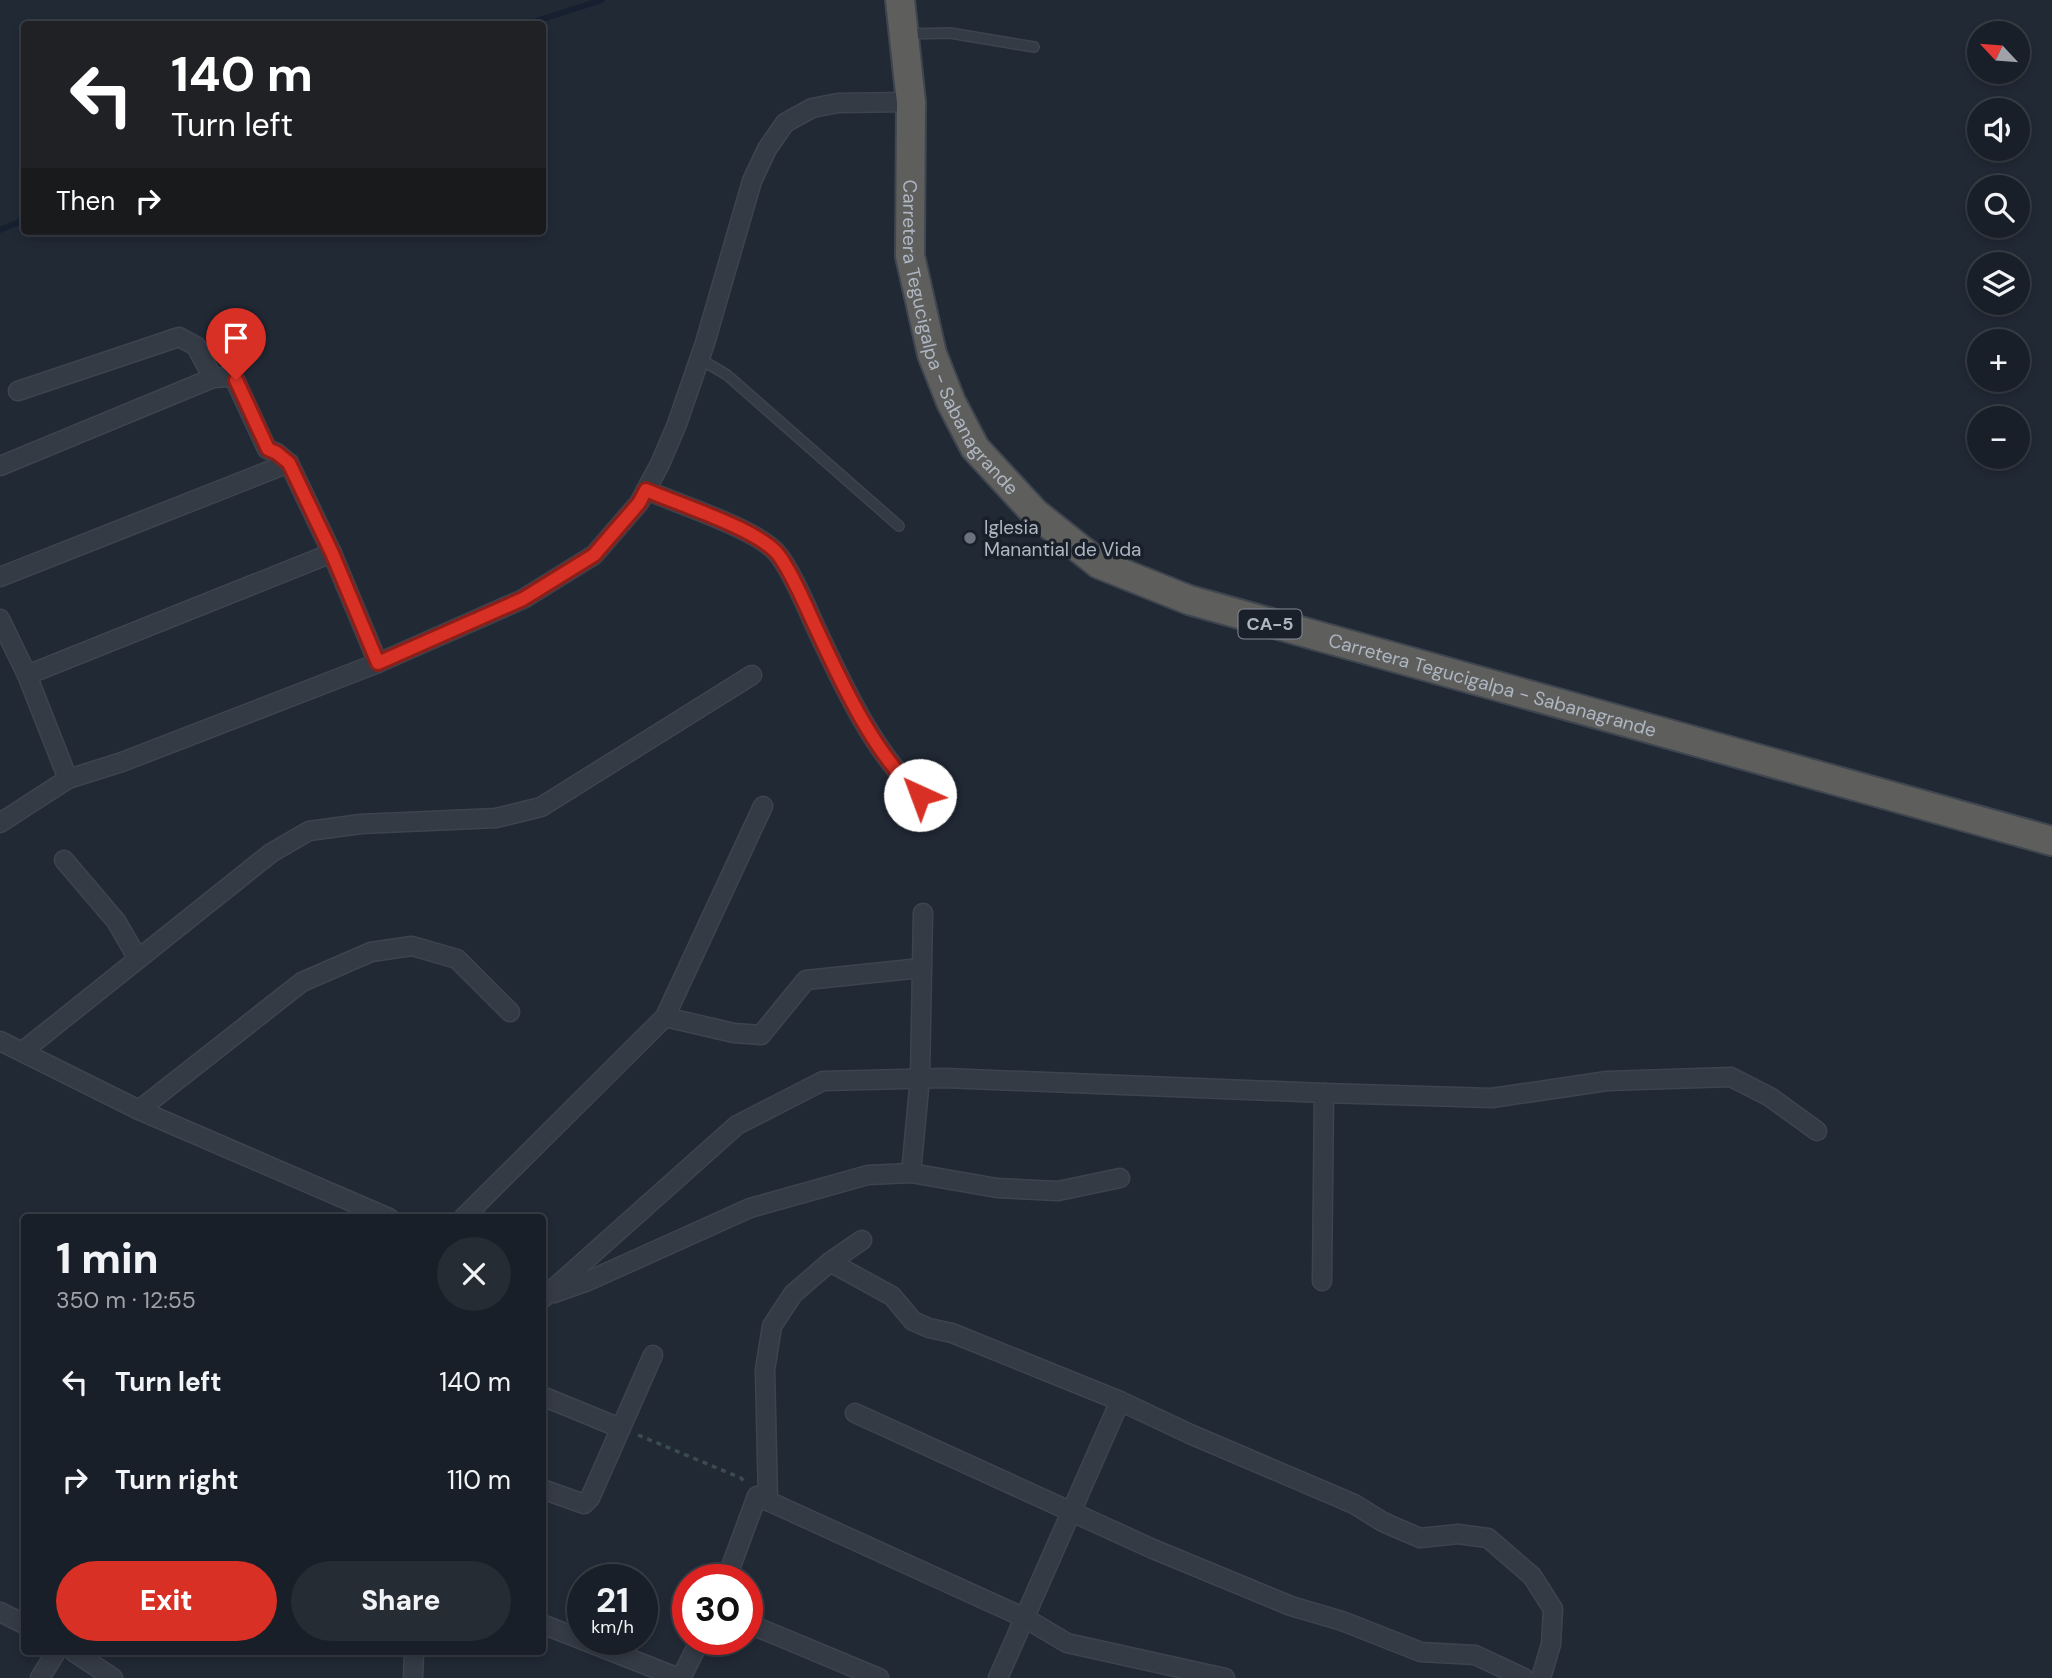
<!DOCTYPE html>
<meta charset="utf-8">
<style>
body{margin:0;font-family:"DM Sans",sans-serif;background:#262c34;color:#f1f3f6;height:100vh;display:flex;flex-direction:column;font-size:26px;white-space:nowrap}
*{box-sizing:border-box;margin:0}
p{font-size:23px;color:#9fa2a8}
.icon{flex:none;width:38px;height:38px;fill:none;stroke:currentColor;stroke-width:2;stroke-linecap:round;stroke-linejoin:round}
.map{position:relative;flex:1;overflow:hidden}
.side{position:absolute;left:21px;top:1214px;width:525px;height:441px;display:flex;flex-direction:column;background:#191f28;border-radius:7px;box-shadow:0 4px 10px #0003,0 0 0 2px #373d45}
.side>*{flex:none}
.top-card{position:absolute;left:21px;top:21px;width:525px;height:214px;border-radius:7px;box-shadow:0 4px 10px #0003,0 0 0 2px #373d45;background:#202124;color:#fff;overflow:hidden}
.needle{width:46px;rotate:296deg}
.fabs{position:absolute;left:1967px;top:21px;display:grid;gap:14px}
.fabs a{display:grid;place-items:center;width:63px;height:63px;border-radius:50%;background:#191f28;box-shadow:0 4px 10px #0003,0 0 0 2px #373d45;font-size:35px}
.speed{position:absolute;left:567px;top:1564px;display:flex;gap:14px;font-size:35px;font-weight:700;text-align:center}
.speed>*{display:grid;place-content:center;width:91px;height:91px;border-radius:50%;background:#191f28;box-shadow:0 4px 10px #0003,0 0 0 2px #373d45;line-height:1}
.speed small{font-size:18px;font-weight:400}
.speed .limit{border:10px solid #d22;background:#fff;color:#111}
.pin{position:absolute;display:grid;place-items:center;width:60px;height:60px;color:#fff;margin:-72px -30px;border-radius:50% 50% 50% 0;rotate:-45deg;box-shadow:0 0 7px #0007}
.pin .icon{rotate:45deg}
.me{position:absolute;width:77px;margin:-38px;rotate:317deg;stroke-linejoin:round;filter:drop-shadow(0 0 5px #0008)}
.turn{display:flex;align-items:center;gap:24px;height:147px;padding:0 35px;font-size:32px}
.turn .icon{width:91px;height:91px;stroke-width:2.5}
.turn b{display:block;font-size:49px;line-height:60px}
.then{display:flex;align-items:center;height:66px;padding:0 35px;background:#0003;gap:14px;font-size:26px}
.round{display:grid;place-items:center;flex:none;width:74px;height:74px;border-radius:37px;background:#262c34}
.overview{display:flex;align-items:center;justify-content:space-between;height:119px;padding:0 35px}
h1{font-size:42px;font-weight:800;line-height:52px}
.button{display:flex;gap:14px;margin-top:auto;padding:14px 35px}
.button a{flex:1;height:80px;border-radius:42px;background:#d93025;color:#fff;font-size:28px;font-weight:800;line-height:80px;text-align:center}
.button a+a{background:#262c34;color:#f1f3f6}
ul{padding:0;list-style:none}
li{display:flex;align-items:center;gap:21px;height:98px;padding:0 35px}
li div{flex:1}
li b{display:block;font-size:26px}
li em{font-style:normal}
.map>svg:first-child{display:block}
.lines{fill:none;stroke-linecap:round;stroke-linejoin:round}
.stream{stroke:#162031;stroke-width:6}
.service-casing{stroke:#3e444f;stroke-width:12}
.minor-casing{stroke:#3e444f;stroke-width:21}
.trunk-casing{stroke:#3f4650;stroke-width:32}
.path{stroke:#3b4c4e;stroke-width:3.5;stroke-dasharray:5 5;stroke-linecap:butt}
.service{stroke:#343b45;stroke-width:9}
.minor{stroke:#343b45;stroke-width:18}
.trunk{stroke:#5e5e5c;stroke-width:28}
.route-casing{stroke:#8d1f18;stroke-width:18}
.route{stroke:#d93025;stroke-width:12}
.worship-dot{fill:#6b7280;stroke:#1a202a;stroke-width:2.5}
.labels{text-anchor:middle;stroke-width:7;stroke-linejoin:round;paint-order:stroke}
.shield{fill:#1a202a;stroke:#828994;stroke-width:2}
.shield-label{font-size:18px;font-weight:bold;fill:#aeb6c2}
.street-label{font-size:19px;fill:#aeb6c2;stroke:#1a202a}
.poi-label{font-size:19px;fill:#aeb6c2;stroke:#1a202a;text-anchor:start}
</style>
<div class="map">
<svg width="2052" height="1678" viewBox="0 0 2052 1678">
<rect width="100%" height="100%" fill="#212935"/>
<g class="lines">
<!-- stream -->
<g class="stream">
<path d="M 527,24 L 602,0"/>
<path d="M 0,230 L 24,220"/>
</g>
<!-- service casing -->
<g class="service-casing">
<g id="service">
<path d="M 906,34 L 950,33 L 1034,47"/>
<path d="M 700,359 L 727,375 L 899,526"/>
</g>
</g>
<!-- minor casing -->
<g class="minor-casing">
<g id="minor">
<path d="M 18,391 L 179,337 L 196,346 L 213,378"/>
<path d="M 0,466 L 213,378 L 228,377 L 235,380 L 267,449 L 277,453 L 289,463 L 332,553 L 378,663"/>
<path d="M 646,490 C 678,504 754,528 776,552 C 790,567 807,608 816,628 C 842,683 874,754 920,795"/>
<path d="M 0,577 L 289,463"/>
<path d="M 0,619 L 27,675 L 68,779"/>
<path d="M 27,675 L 332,553"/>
<path d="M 0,823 L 68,779 L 122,762 L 378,663 L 523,599 L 594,555 L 639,503 L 660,464 L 677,424 L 705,343 L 752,181 L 767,149 L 785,123 L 812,108 L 838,103 L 911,102"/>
<path d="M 64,860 L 116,921 L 138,959"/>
<path d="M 665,1017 L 734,1033 L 761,1035 L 806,980 L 921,968"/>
<path d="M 0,1041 L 139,1110 L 389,1218"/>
<path d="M 23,1051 L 271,853 L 309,831 L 361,824 L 496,818 L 541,807 L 752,675"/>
<path d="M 139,1110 L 302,982 L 371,952 L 412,946 L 457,959 L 510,1012"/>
<path d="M 911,1173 L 920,1078 L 923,913"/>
<path d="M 463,1218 L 665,1017 L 763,806"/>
<path d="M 830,1262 L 892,1296 L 913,1321 L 929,1328 L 952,1333 L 1120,1401 L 1190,1434 L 1354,1504 L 1383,1522 L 1420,1538 L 1458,1534 L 1488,1538 L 1532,1576 L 1553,1609 L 1551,1644 L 1541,1678"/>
<path d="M 1322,1281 L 1324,1093"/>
<path d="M 554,1293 L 588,1281 L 750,1208 L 868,1175 L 911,1173 L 997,1188 L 1058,1191 L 1120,1178"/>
<path d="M 542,1299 L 737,1125 L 823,1081 L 945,1078 L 1324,1093 L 1492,1098 L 1607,1081 L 1731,1077 L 1770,1097 L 1817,1131"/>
<path d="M 542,1396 L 620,1428"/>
<path d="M 855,1413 L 1153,1549 L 1291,1606 L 1342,1621 L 1421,1652 L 1475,1655 L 1524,1678"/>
<path d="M 542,1489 L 584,1504 L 590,1498 L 653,1355"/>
<path d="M 768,1501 L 765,1370 L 772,1326 L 793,1294 L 830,1262 L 862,1240"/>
<path d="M 726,1580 L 757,1496 L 1025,1618 L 1067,1643 L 1225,1678"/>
<path d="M 0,1612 L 24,1624"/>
<path d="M 747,1623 L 879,1678"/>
<path d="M 542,1624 L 679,1678"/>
<path d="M 74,1652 L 113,1678"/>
<path d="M 40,1678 L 56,1652"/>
<path d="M 413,1678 L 414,1652"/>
<path d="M 681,1678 L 700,1640"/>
<path d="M 998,1678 L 1120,1401"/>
</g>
</g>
<!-- trunk casing -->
<g class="trunk-casing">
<g id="trunk">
<path id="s1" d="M 900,0 L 911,102 L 910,256 L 932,354 L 951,402 L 975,448 L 1035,513 L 1099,564 L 1189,600 L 2052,841"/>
</g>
</g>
<!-- path -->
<path class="path" d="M 638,1435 L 741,1478 L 746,1483"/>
<!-- service -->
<use href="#service" class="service"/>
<!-- minor -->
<use href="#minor" class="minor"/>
<!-- trunk -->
<use href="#trunk" class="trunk"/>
</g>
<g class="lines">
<!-- route casing -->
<g class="route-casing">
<path id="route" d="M 236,380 L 268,449 L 277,453 L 289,463 L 332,553 L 378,663 L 523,599 L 594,555 L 639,503 L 646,490 C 678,504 754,528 776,552 C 789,566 807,609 816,628 C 841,682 875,756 920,795"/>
</g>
<!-- route -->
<use href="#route" class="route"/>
</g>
<!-- markers -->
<circle class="worship-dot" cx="970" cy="538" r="7"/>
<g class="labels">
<!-- shield labels -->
<rect class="shield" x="1238.5" y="609.5" width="63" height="29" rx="5"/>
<g class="shield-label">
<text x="1270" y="630">CA-5</text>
</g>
<!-- street labels -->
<g class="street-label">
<text dy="7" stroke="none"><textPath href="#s1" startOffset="350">Carretera Tegucigalpa - Sabanagrande</textPath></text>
<text dy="7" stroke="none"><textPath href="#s1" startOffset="1043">Carretera Tegucigalpa - Sabanagrande</textPath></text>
</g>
<!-- poi labels -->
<g class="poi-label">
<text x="984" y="534">Iglesia<tspan x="984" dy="22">Manantial de Vida</tspan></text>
</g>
</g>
</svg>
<div class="fabs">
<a><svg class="needle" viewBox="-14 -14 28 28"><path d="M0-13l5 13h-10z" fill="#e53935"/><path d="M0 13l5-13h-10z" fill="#9fa2a8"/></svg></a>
<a><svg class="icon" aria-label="sound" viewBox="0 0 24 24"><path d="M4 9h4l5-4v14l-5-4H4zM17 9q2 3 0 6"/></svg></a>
<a><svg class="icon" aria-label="search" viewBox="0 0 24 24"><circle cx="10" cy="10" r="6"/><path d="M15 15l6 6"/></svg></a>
<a><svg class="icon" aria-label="layers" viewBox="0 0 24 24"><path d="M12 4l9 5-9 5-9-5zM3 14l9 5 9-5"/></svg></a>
<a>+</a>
<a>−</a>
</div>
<div class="speed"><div>21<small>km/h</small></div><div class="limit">30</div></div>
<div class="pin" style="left:236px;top:380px;background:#d93025"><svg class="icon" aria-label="arrive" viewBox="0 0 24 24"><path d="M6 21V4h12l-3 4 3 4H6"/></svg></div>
<svg class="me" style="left:920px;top:795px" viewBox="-20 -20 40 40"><circle r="19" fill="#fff"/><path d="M0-13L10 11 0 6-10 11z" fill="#d93025"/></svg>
<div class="top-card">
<div class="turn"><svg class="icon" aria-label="left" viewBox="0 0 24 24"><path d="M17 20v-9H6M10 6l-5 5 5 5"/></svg><div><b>140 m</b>Turn left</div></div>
<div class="then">Then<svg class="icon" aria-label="right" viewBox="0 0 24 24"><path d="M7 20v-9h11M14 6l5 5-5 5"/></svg></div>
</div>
<section class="side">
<div class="overview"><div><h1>1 min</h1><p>350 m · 12:55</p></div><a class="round"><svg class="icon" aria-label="close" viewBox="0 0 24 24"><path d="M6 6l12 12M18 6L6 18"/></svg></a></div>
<ul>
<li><svg class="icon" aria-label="left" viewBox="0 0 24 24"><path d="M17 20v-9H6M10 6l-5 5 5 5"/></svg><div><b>Turn left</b></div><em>140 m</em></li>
<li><svg class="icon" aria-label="right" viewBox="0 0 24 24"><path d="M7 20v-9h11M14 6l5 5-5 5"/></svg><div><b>Turn right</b></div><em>110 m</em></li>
</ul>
<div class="button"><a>Exit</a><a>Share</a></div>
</section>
</div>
